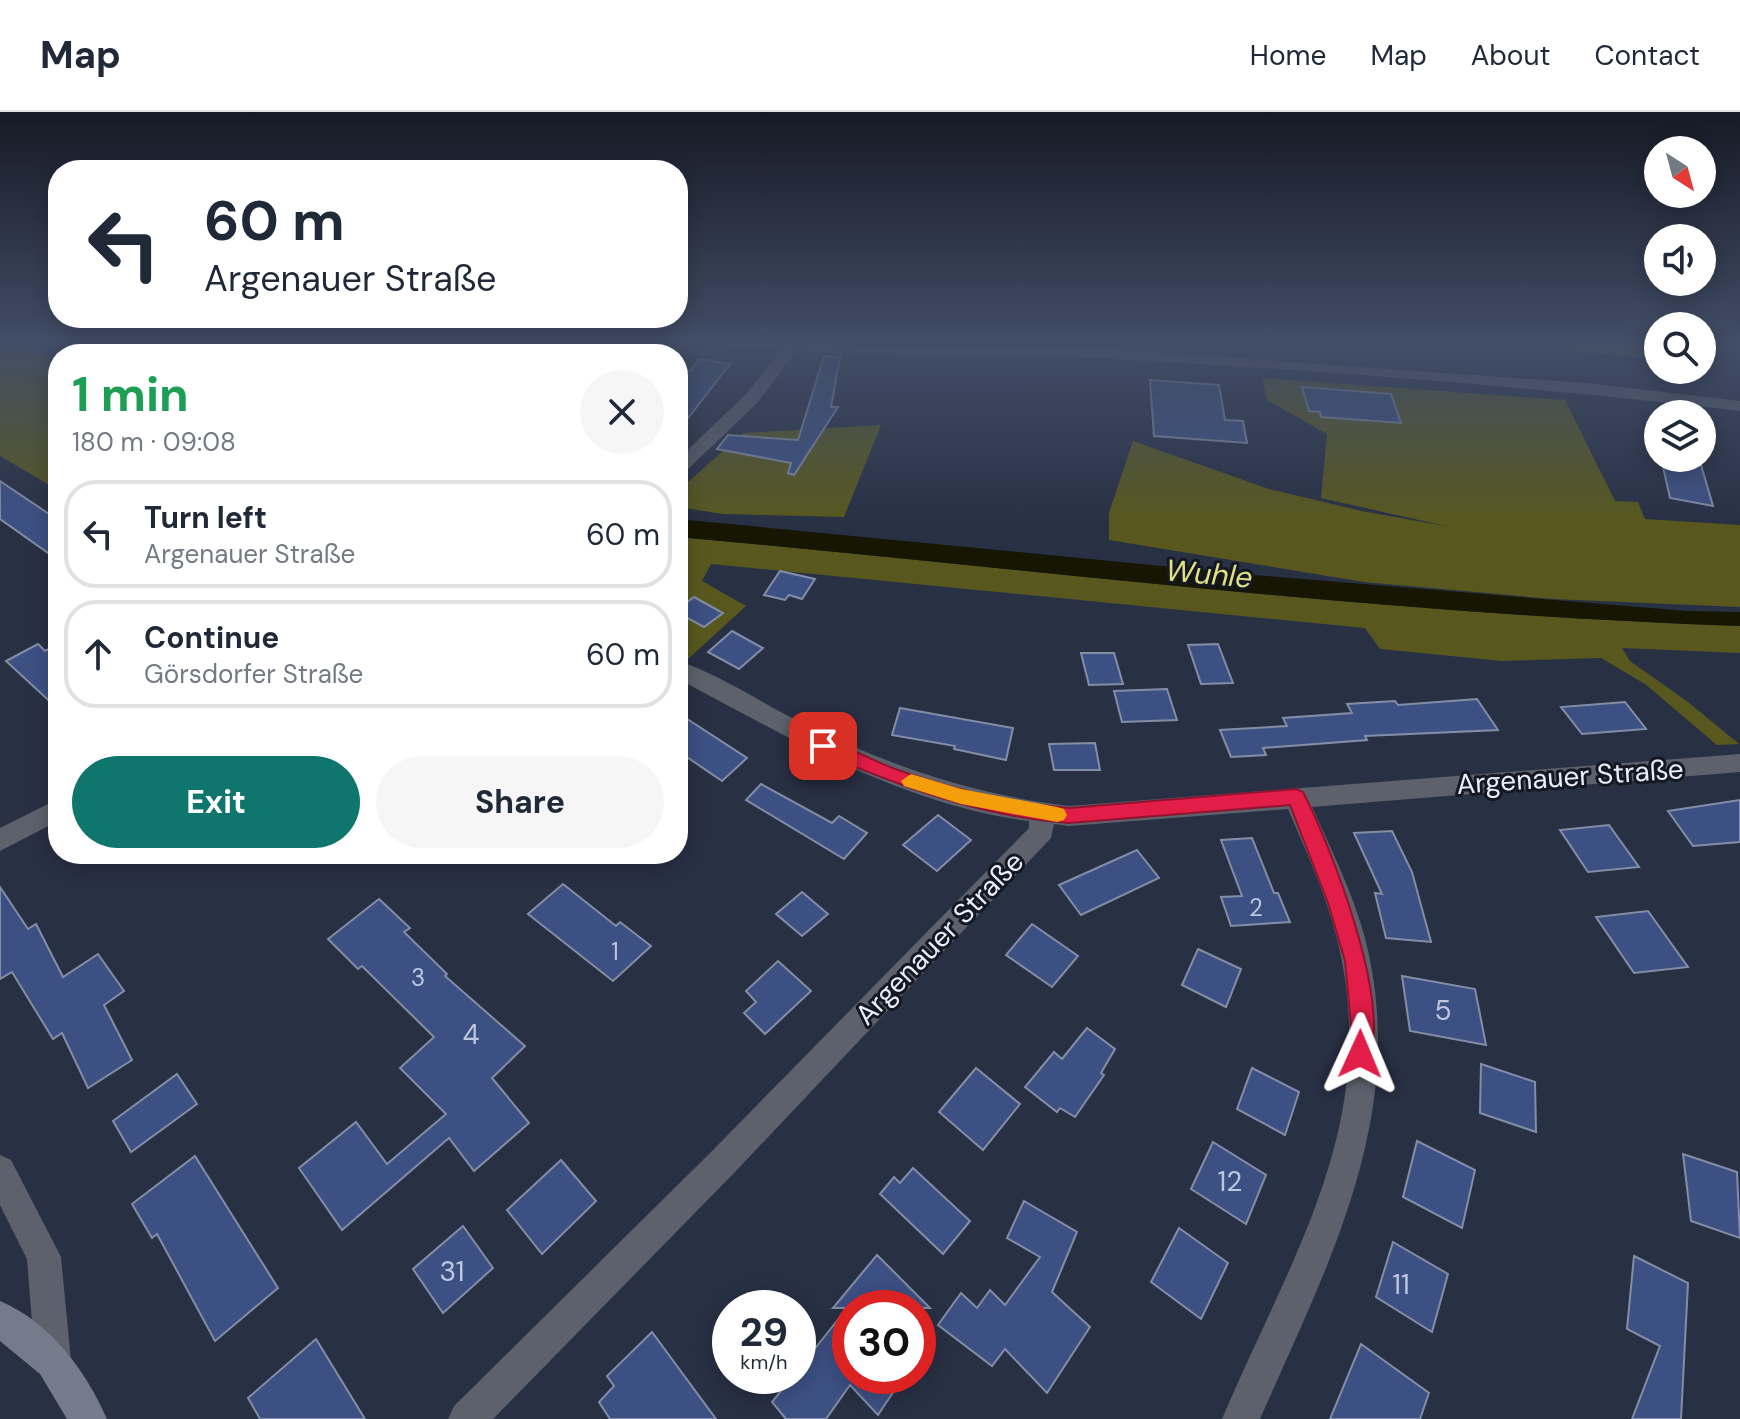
<!DOCTYPE html>
<meta charset="utf-8">
<style>
body{margin:0;font-family:"DM Sans",sans-serif;background:#f6f6f7;color:#1f2937;height:100vh;display:flex;flex-direction:column;font-size:30px;white-space:nowrap}
*{box-sizing:border-box;margin:0}
p{font-size:26px;color:#747a83}
.icon{flex:none;width:44px;height:44px;fill:none;stroke:currentColor;stroke-width:2;stroke-linecap:round;stroke-linejoin:round}
.map{position:relative;flex:1;overflow:hidden}
.panel{position:absolute;left:48px;top:232px;width:640px;height:520px;display:flex;flex-direction:column;background:#fff;border-radius:32px;box-shadow:0 4px 20px #0003}
.panel>*{flex:none}
.banner{position:absolute;left:48px;top:48px;width:640px;height:168px;border-radius:32px;box-shadow:0 4px 20px #0003;background:#fff;color:#1f2937;overflow:hidden}
.needle{width:52px;rotate:144deg}
.controls{position:absolute;left:1644px;top:24px;display:grid;gap:16px}
.controls a{display:grid;place-items:center;width:72px;height:72px;border-radius:50%;background:#fff;box-shadow:0 4px 20px #0003;font-size:40px}
.speed{position:absolute;left:712px;top:1178px;display:flex;gap:16px;font-size:40px;font-weight:700;text-align:center}
.speed>*{display:grid;place-content:center;width:104px;height:104px;border-radius:50%;background:#fff;box-shadow:0 4px 20px #0003;line-height:1}
.speed small{font-size:20px;font-weight:400}
.speed .limit{border:12px solid #d22;background:#fff;color:#111}
.pin{position:absolute;display:grid;place-items:center;width:68px;height:68px;color:#fff;margin:-34px;border-radius:16px;box-shadow:0 4px 12px #0006}
.me{position:absolute;width:88px;margin:-44px;rotate:1deg;stroke-linejoin:round;filter:drop-shadow(0 0 6px #0008)}
.turn{display:flex;align-items:center;gap:28px;height:168px;padding:0 24px;font-size:36px}
.turn .icon{width:104px;height:104px;stroke-width:2.5}
.turn b{display:block;font-size:56px;line-height:68px}
.round{display:grid;place-items:center;flex:none;width:84px;height:84px;border-radius:42px;background:#f6f6f7}
.head{display:flex;align-items:center;justify-content:space-between;height:136px;padding:0 24px}
h1{font-size:48px;font-weight:700;line-height:60px;color:#1e9e55}
.cta{display:flex;gap:16px;margin-top:auto;padding:16px 24px}
.cta a{flex:1;height:92px;border-radius:48px;background:#0f766e;color:#fff;font-size:32px;font-weight:700;line-height:92px;text-align:center}
.cta a+a{background:#f6f6f7;color:#1f2937}
ul{padding:0;list-style:none}
li{display:flex;align-items:center;gap:24px;height:108px;margin:0 16px 12px;padding:0 8px;border:4px solid #e0e1e3;border-radius:32px}
li div{flex:1}
li b{display:block;font-size:30px}
li em{font-style:normal}
header{display:flex;align-items:center;gap:48px;box-sizing:border-box;height:112px;padding:0 40px;background:#fff;border-bottom:2px solid #e0e1e3}
header strong{font-size:38px}
nav{display:flex;gap:44px;margin-inline-start:auto;font-size:28px}
.map>svg:first-child{display:block}
.green{fill:#58581e}
.forest{fill:#6d6d2c}
.water{fill:#161603}
.building{fill:#3d5083;stroke:#838da5;stroke-width:2}
.lines{fill:none;stroke-linecap:round;stroke-linejoin:round}
.street{fill:#5c616b;fill-rule:evenodd}
.secondary{fill:#747b8b;fill-rule:evenodd}
.route{fill:#e11d48;stroke:#92132f;stroke-width:2}
.slow{fill:#f59e0b}
.labels{text-anchor:middle;stroke-width:6;stroke-linejoin:round;paint-order:stroke}
.number-label{font-size:24px;fill:#bcc6dd}
.street-label{font-size:28px;fill:#e7edfb;stroke:#141821}
.near-number-label{font-size:28px;fill:#bcc6dd}
.water-label{font-size:30px;font-style:italic;fill:#e1e183;stroke:#141821}
</style>
<header>
<strong>Map</strong>
<nav><a>Home</a><a>Map</a><a>About</a><a>Contact</a></nav>
</header>
<div class="map">
<svg width="1740" height="1307" viewBox="0 0 1740 1307">
<rect width="100%" height="100%" fill="#283044"/>
<!-- green -->
<g class="green">
<path d="M 0,229 L 22,229 L 58,252 L 58,378 L 0,344 Z"/>
<path d="M 55,229 L 252,229 L 308,242 L 74,242 Z"/>
<path d="M 1262,266 L 1565,288 L 1615,389 L 1638,390 L 1645,407 L 1740,413 L 1740,495 L 1553,487 L 1364,470 L 1109,428 L 1109,401 L 1133,329 L 1269,377 L 1362,399 L 1450,415 L 1321,386 L 1327,322 L 1267,288 Z"/>
<path d="M 881,313 L 844,405 L 723,402 L 678,395 L 678,379 L 743,321 Z"/>
<path d="M 678,425 C 1031,457 1385,502 1740,514 L 1740,541 L 1622,536 L 1630,549 L 1688,590 L 1739,632 L 1717,633 L 1645,572 L 1601,546 L 1502,549 L 1380,537 L 1365,516 L 711,452 L 702,469 L 746,494 L 687,548 L 678,544 Z"/>
</g>
<!-- forest -->
<path class="forest" d="M 1566,229 L 1648,229 L 1658,247 L 1571,239 Z"/>
<!-- water -->
<path class="water" d="M 678,407 L 1254,463 L 1687,499 L 1740,500 L 1740,514 C 1385,502 1031,457 678,425 Z"/>
<!-- building -->
<g class="building">
<path d="M 824,244 L 840,245 L 831,295 L 838,295 L 794,363 L 788,361 L 791,351 L 717,337 L 728,323 L 798,328 Z"/>
<path d="M 699,247 L 730,252 L 678,319 L 678,257 L 690,259 Z"/>
<path d="M 1150,268 L 1219,273 L 1225,308 L 1243,309 L 1247,331 L 1154,324 Z"/>
<path d="M 1302,275 L 1391,282 L 1401,311 L 1321,305 L 1320,300 L 1309,299 Z"/>
<path d="M 1661,346 L 1699,346 L 1713,394 L 1670,386 Z"/>
<path d="M 0,369 L 58,408 L 58,448 L 0,407 Z"/>
<path d="M 780,459 L 815,467 L 802,487 L 789,483 L 785,488 L 764,483 Z"/>
<path d="M 694,485 L 723,501 L 704,515 L 678,501 L 678,497 Z"/>
<path d="M 732,519 L 763,536 L 739,557 L 708,540 Z"/>
<path d="M 38,532 L 45,539 L 58,532 L 58,597 L 6,549 Z"/>
<path d="M 1218,532 L 1233,571 L 1201,572 L 1188,533 Z"/>
<path d="M 1081,541 L 1114,541 L 1123,572 L 1089,573 Z"/>
<path d="M 1167,577 L 1177,608 L 1122,610 L 1114,579 Z"/>
<path d="M 1477,587 L 1498,618 L 1365,624 L 1367,628 L 1263,636 L 1266,643 L 1231,645 L 1220,618 L 1287,614 L 1283,606 L 1352,601 L 1347,592 L 1395,589 L 1398,593 Z"/>
<path d="M 1625,590 L 1646,617 L 1582,622 L 1561,595 Z"/>
<path d="M 900,596 L 1013,616 L 1006,648 L 954,637 L 955,634 L 892,623 Z"/>
<path d="M 678,601 L 747,646 L 722,669 L 678,639 Z"/>
<path d="M 1095,631 L 1100,658 L 1054,658 L 1049,632 Z"/>
<path d="M 761,672 L 832,711 L 839,704 L 867,721 L 844,747 L 746,688 Z"/>
<path d="M 1740,688 L 1740,730 L 1693,734 L 1668,699 Z"/>
<path d="M 938,703 L 971,728 L 937,759 L 903,733 Z"/>
<path d="M 1609,713 L 1639,755 L 1588,760 L 1560,718 Z"/>
<path d="M 1392,719 L 1412,760 L 1431,830 L 1386,826 L 1375,781 L 1382,782 L 1354,721 Z"/>
<path d="M 1252,726 L 1274,781 L 1278,781 L 1290,810 L 1231,814 L 1221,785 L 1242,784 L 1221,728 Z"/>
<path d="M 1137,738 L 1159,766 L 1081,803 L 1059,773 Z"/>
<path d="M 563,772 L 616,814 L 620,810 L 651,834 L 613,869 L 528,802 Z"/>
<path d="M 0,775 L 28,817 L 36,812 L 63,865 L 98,842 L 124,879 L 104,893 L 132,948 L 88,976 L 62,921 L 53,927 L 12,860 L 0,867 Z"/>
<path d="M 802,780 L 828,802 L 802,824 L 776,802 Z"/>
<path d="M 379,787 L 410,816 L 404,820 L 447,862 L 445,864 L 525,934 L 492,966 L 529,1011 L 474,1059 L 449,1026 L 342,1118 L 299,1056 L 356,1010 L 387,1052 L 446,1002 L 400,956 L 434,925 L 362,854 L 358,857 L 328,827 Z"/>
<path d="M 1648,799 L 1688,855 L 1634,861 L 1596,805 Z"/>
<path d="M 1032,812 L 1078,844 L 1052,875 L 1006,843 Z"/>
<path d="M 1198,837 L 1241,857 L 1226,895 L 1182,873 Z"/>
<path d="M 778,849 L 811,879 L 765,922 L 744,901 L 756,890 L 746,879 Z"/>
<path d="M 1402,864 L 1475,877 L 1486,933 L 1410,919 Z"/>
<path d="M 1087,916 L 1115,937 L 1101,961 L 1104,963 L 1075,1005 L 1060,996 L 1057,1000 L 1025,975 L 1054,940 L 1062,947 Z"/>
<path d="M 1481,952 L 1535,970 L 1536,1020 L 1480,1001 Z"/>
<path d="M 976,956 L 1020,992 L 983,1038 L 939,1000 Z"/>
<path d="M 1252,956 L 1299,980 L 1285,1023 L 1237,997 Z"/>
<path d="M 177,962 L 197,992 L 131,1040 L 113,1009 Z"/>
<path d="M 1417,1029 L 1475,1058 L 1462,1116 L 1403,1085 Z"/>
<path d="M 1213,1030 L 1266,1063 L 1246,1112 L 1191,1077 Z"/>
<path d="M 1683,1042 L 1737,1060 L 1740,1126 L 1691,1109 Z"/>
<path d="M 195,1044 L 278,1176 L 215,1229 L 157,1122 L 152,1126 L 132,1092 Z"/>
<path d="M 561,1048 L 596,1089 L 542,1142 L 507,1098 Z"/>
<path d="M 913,1056 L 970,1109 L 943,1142 L 880,1082 L 894,1065 L 900,1071 Z"/>
<path d="M 1024,1089 L 1077,1120 L 1052,1180 L 1090,1215 L 1047,1281 L 1005,1237 L 992,1254 L 938,1213 L 961,1181 L 977,1196 L 990,1178 L 1005,1193 L 1040,1145 L 1007,1126 Z"/>
<path d="M 463,1114 L 493,1156 L 443,1201 L 413,1157 Z"/>
<path d="M 1179,1116 L 1228,1151 L 1201,1207 L 1151,1170 Z"/>
<path d="M 1393,1130 L 1448,1162 L 1432,1220 L 1376,1185 Z"/>
<path d="M 877,1143 L 930,1196 L 850,1196 L 850,1264 L 904,1264 L 878,1303 L 850,1273 L 826,1307 L 786,1307 L 772,1290 L 793,1264 L 798,1264 L 798,1258 L 847,1196 L 833,1196 Z"/>
<path d="M 1634,1144 L 1688,1171 L 1681,1307 L 1632,1307 L 1660,1234 L 1627,1217 Z"/>
<path d="M 652,1220 L 716,1307 L 610,1307 L 599,1290 L 614,1274 L 607,1264 Z"/>
<path d="M 316,1227 L 365,1307 L 260,1307 L 248,1286 Z"/>
<path d="M 1361,1232 L 1429,1281 L 1420,1307 L 1330,1307 Z"/>
</g>
<g class="lines">
<!-- street -->
<g class="street">
<path d="M 722,229 L 804,229 L 865,235 L 1096,236 L 1587,271 L 1740,289 L 1740,299 C 1527,274 1313,258 1099,246 C 998,240 897,247 796,239 L 759,289 L 684,361 L 678,362 L 678,347 L 747,281 L 781,238 L 730,234 Z"/>
<path d="M 678,549 C 717,561 760,590 798,609 C 887,653 970,682 1069,694 L 1740,642 L 1740,660 L 1312,695 C 1332,739 1354,783 1366,830 C 1409,1004 1327,1154 1260,1307 L 1222,1307 C 1289,1147 1383,1012 1337,827 C 1326,782 1306,739 1288,697 L 1069,714 L 1054,712 L 1051,726 L 734,1061 L 493,1307 L 448,1307 L 454,1294 L 712,1039 L 1029,716 L 1029,709 C 903,693 788,625 678,567 Z"/>
<path d="M 58,687 L 58,709 L 0,739 L 0,716 Z"/>
<path d="M 0,1043 L 11,1048 L 61,1145 L 71,1249 L 66,1262 L 53,1267 L 40,1262 L 35,1249 L 27,1147 L 0,1093 Z"/>
</g>
<!-- secondary -->
<path class="secondary" d="M 0,1189 C 50,1210 86,1259 107,1307 L 67,1307 L 40,1262 L 0,1229 Z"/>
</g>
<!-- sky -->
<linearGradient id="sky" x2="0" y2="1"><stop stop-color="#161a25"/><stop offset="0.56" stop-color="#424e67"/><stop offset="1" stop-color="#424e67" stop-opacity="0"/></linearGradient>
<rect width="1740" height="412" fill="url(#sky)"/>
<!-- route -->
<path class="route" d="M 823,627 C 849,635 873,649 898,658 C 952,677 1012,692 1069,696 L 1296,677 L 1303,680 C 1331,734 1393,893 1368,950 L 1360,953 L 1352,950 L 1349,942 L 1351,912 L 1345,849 L 1328,791 L 1290,693 L 1069,711 C 981,705 897,673 817,639 L 814,634 L 817,629 Z"/>
<!-- slow -->
<path class="slow" d="M 911,662 L 961,677 L 1057,695 L 1064,697 L 1067,703 L 1064,708 L 1057,710 L 961,692 L 904,674 L 901,669 Z"/>
<g class="labels">
<!-- number labels -->
<g class="number-label">
<text x="1256" y="804">2</text>
<text x="615" y="848">1</text>
<text x="418" y="874">3</text>
</g>
<!-- street labels -->
<g class="street-label">
<text transform="translate(1570 664) rotate(-4)" y="10">Argenauer Straße</text>
<text transform="translate(939 826) rotate(-46)" y="10">Argenauer Straße</text>
</g>
<!-- near-number labels -->
<g class="near-number-label">
<text x="1443" y="908">5</text>
<text x="471" y="932">4</text>
<text x="1230" y="1079">12</text>
<text x="452" y="1169">31</text>
<text x="1401" y="1182">11</text>
</g>
<!-- water labels -->
<g class="water-label">
<text transform="translate(1209 462) rotate(5)" y="10">Wuhle</text>
</g>
</g>
</svg>
<div class="controls">
<a><svg class="needle" viewBox="-14 -14 28 28"><path d="M0-13l5 13h-10z" fill="#e53935"/><path d="M0 13l5-13h-10z" fill="#747a83"/></svg></a>
<a><svg class="icon" aria-label="sound" viewBox="0 0 24 24"><path d="M4 9h4l5-4v14l-5-4H4zM17 9q2 3 0 6"/></svg></a>
<a><svg class="icon" aria-label="search" viewBox="0 0 24 24"><circle cx="10" cy="10" r="6"/><path d="M15 15l6 6"/></svg></a>
<a><svg class="icon" aria-label="layers" viewBox="0 0 24 24"><path d="M12 4l9 5-9 5-9-5zM3 14l9 5 9-5"/></svg></a>
</div>
<div class="speed"><div>29<small>km/h</small></div><div class="limit">30</div></div>
<div class="pin" style="left:823px;top:634px;background:#d93025"><svg class="icon" aria-label="arrive" viewBox="0 0 24 24"><path d="M6 21V4h12l-3 4 3 4H6"/></svg></div>
<svg class="me" style="left:1360px;top:942px" viewBox="-20 -20 40 40"><path d="M0-17L14 15 0 8-14 15z" fill="#e11d48" stroke="#fff" stroke-width="4"/></svg>
<div class="banner">
<div class="turn"><svg class="icon" aria-label="left" viewBox="0 0 24 24"><path d="M17 20v-9H6M10 6l-5 5 5 5"/></svg><div><b>60 m</b>Argenauer Straße</div></div>
</div>
<section class="panel">
<div class="head"><div><h1>1 min</h1><p>180 m · 09:08</p></div><a class="round"><svg class="icon" aria-label="close" viewBox="0 0 24 24"><path d="M6 6l12 12M18 6L6 18"/></svg></a></div>
<ul>
<li><svg class="icon" aria-label="left" viewBox="0 0 24 24"><path d="M17 20v-9H6M10 6l-5 5 5 5"/></svg><div><b>Turn left</b><p>Argenauer Straße</p></div><em>60 m</em></li>
<li><svg class="icon" aria-label="ahead" viewBox="0 0 24 24"><path d="M12 20V5M6 11l6-6 6 6"/></svg><div><b>Continue</b><p>Görsdorfer Straße</p></div><em>60 m</em></li>
</ul>
<div class="cta"><a>Exit</a><a>Share</a></div>
</section>
</div>
